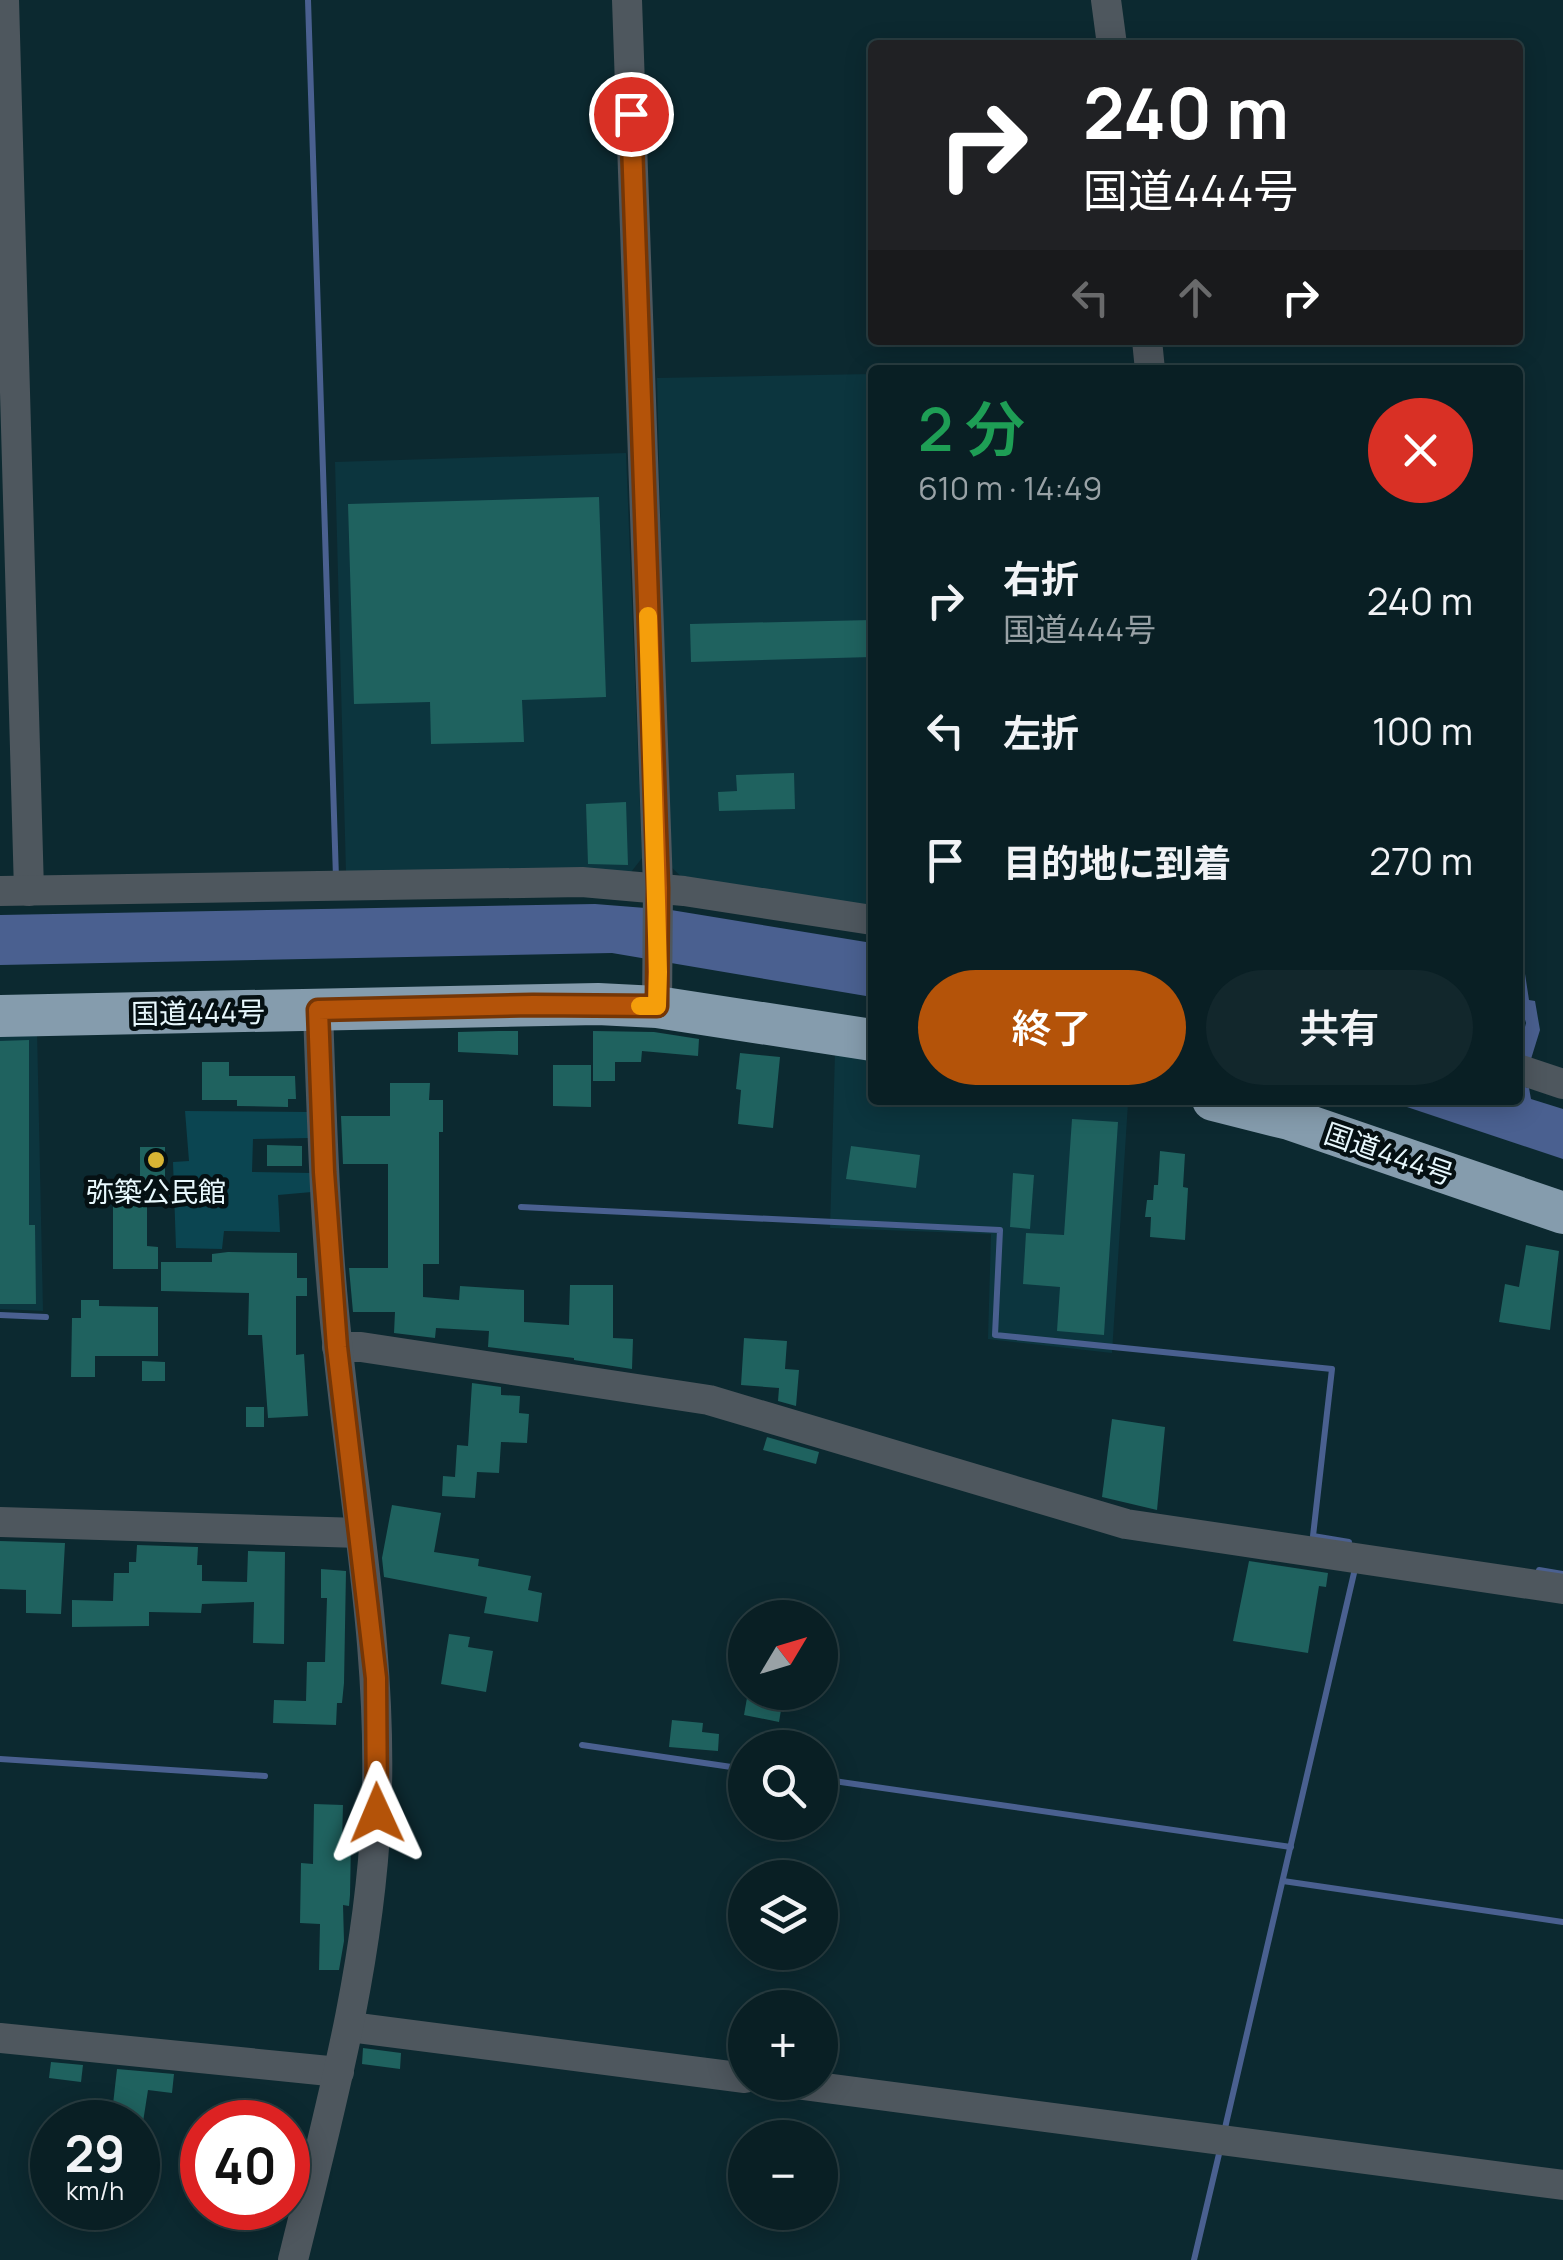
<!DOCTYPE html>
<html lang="ja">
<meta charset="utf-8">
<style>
body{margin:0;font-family:Manrope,"Noto Sans JP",sans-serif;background:#12272c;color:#f1f3f6;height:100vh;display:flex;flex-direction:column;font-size:38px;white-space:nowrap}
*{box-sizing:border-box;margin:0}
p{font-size:32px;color:#99a2a6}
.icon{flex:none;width:55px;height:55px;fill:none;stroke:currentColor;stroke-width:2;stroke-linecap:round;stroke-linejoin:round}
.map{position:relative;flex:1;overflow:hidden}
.sheet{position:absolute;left:868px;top:365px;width:655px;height:740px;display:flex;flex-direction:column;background:#091f24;border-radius:10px;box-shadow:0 5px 25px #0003,0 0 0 2px #293d41}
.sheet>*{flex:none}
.banner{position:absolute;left:868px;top:40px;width:655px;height:305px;border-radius:10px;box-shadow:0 5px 25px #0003,0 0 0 2px #293d41;background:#202124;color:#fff;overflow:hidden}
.needle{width:65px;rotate:52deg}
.tools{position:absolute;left:728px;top:1600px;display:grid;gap:20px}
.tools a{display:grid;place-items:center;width:110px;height:110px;border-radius:50%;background:#091f24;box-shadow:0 5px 25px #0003,0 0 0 2px #293d41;font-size:50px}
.speed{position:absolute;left:30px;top:2100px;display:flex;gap:20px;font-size:50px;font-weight:700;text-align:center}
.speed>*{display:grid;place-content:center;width:130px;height:130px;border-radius:50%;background:#091f24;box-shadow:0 5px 25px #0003,0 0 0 2px #293d41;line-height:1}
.speed small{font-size:25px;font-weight:400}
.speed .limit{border:15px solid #d22;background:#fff;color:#111}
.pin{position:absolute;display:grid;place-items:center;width:85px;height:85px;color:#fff;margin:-42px;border:5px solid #fff;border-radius:50%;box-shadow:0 2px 10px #0007}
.me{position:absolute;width:110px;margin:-55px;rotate:359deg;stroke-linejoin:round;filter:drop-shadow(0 0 8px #0008)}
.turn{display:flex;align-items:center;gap:35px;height:210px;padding:0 50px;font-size:45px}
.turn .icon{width:130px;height:130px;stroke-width:2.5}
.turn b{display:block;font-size:70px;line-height:85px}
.lanes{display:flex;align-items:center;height:95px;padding:0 50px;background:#0003;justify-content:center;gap:50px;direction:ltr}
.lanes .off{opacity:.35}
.round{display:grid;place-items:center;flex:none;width:105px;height:105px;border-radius:52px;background:#12272c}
.headline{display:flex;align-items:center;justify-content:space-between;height:170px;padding:0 50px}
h1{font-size:60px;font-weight:600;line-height:75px;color:#1e9e55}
.cta{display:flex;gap:20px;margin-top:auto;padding:20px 50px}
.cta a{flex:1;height:115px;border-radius:60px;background:#b45309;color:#fff;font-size:40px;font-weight:600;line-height:115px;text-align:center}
.cta a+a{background:#12272c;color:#f1f3f6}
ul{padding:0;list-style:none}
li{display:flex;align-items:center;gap:30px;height:130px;padding:0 50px}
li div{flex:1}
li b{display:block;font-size:38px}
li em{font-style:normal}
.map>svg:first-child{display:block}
.built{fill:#0c353e}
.green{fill:#0b4551}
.water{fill:#4a6090}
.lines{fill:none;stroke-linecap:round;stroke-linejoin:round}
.stream{stroke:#4a6090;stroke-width:6}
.building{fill:#1f625f}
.minor{stroke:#4e575e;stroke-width:30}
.highway{stroke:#859cad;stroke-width:42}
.route-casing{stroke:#753606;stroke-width:25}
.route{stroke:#b45309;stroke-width:18}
.slow{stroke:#f59e0b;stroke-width:18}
.poi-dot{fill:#d8b434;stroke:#051013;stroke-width:4}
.labels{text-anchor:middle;stroke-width:9;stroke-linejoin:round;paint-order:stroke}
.street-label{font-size:28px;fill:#e8f8fd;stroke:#051013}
.poi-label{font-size:28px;fill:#e8f8fd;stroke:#051013}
</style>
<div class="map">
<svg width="1563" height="2260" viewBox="0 0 1563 2260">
<rect width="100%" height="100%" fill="#0c2930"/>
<!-- built -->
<g class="built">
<path d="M 872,374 L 872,913 L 691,886 L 669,865 L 657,378 Z"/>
<path d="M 626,453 L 642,858 L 628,876 L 346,873 L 335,462 Z"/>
<path d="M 37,1030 L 43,1311 L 0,1309 L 0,1031 Z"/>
<path d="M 835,1053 L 872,1059 L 872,1100 L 1112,1100 L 1128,1103 L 1112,1353 L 988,1339 L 991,1234 L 830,1228 Z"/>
</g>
<!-- green -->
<path class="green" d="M 185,1111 L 308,1112 L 309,1138 L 253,1139 L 252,1172 L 311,1173 L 312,1192 L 278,1195 L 280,1232 L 224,1231 L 222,1249 L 176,1248 L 173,1162 L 189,1161 Z"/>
<!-- water -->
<g class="water">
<path d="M 595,904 L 671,910 L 872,943 L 872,997 L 612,953 L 0,965 L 0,915 Z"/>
<path d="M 1518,928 L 1529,1000 L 1535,1001 L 1540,1030 L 1531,1059 L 1518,1054 L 1526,1023 L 1520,1003 L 1524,999 L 1518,962 Z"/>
<path d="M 1518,1085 L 1529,1088 L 1531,1099 L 1563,1109 L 1563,1159 L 1386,1100 L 1518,1100 Z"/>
</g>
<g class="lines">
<!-- stream -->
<g class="stream">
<path d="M 308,0 L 336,878"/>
<path d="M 521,1207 L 1000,1230 L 995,1335 L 1332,1369 L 1313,1536 L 1349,1542"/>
<path d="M 0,1315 L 46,1317"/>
<path d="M 1539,1570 L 1563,1574"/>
<path d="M 582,1745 L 745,1769"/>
<path d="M 0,1759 L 265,1776"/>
<path d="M 820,1779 L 1291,1847"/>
<path d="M 1283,1881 L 1563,1922"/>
<path d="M 1225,2128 L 1354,1573"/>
<path d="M 1194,2260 L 1219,2154"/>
</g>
</g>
<!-- building -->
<g class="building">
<path d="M 599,497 L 606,697 L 522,700 L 524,742 L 431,744 L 430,702 L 354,704 L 348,504 Z"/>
<path d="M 872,620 L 872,657 L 691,662 L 690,624 Z"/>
<path d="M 794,773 L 795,809 L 719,811 L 718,792 L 737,791 L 736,775 Z"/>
<path d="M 626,802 L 628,865 L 588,864 L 586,804 Z"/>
<path d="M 498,1031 L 518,1031 L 518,1055 L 458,1052 L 458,1032 Z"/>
<path d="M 593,1031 L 654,1032 L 699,1039 L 698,1056 L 642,1051 L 641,1062 L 615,1062 L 615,1081 L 593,1081 Z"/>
<path d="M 29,1040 L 29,1225 L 35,1225 L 36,1304 L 0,1304 L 0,1041 Z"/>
<path d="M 740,1053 L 780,1057 L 773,1128 L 738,1124 L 741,1090 L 736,1089 Z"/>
<path d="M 202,1062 L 229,1062 L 229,1076 L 295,1076 L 296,1099 L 288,1099 L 288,1107 L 237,1106 L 237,1100 L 202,1100 Z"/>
<path d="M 553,1065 L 591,1065 L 591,1107 L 553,1106 Z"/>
<path d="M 390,1083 L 430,1083 L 429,1100 L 443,1100 L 443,1132 L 439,1132 L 439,1264 L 423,1264 L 423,1297 L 459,1300 L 460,1286 L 524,1290 L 524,1322 L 569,1325 L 570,1285 L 613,1285 L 613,1338 L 633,1339 L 632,1369 L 574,1360 L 574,1358 L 488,1347 L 489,1331 L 436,1328 L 435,1338 L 394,1333 L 395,1312 L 353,1312 L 349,1268 L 388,1268 L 388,1164 L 343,1164 L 341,1116 L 390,1116 Z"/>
<path d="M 1072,1119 L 1118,1122 L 1104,1335 L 1057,1331 L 1060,1287 L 1023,1284 L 1026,1233 L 1064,1235 Z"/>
<path d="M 267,1145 L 302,1146 L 302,1166 L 267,1166 Z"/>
<path d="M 851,1146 L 920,1155 L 916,1188 L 846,1179 Z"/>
<path d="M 140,1147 L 165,1147 L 165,1200 L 147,1200 L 147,1246 L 158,1247 L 158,1269 L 113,1269 L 113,1199 L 86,1199 L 86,1181 L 140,1181 Z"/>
<path d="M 1160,1151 L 1185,1154 L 1183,1187 L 1188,1188 L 1185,1240 L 1150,1237 L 1151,1217 L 1145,1217 L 1147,1200 L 1153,1200 L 1154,1185 L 1158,1185 Z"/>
<path d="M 1013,1173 L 1034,1175 L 1030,1229 L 1010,1227 Z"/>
<path d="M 1526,1245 L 1559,1251 L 1550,1330 L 1499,1322 L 1505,1284 L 1519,1287 Z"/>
<path d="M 228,1252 L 297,1253 L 297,1278 L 307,1278 L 307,1296 L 296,1296 L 296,1355 L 304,1354 L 308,1416 L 268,1418 L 262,1335 L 248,1335 L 249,1293 L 161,1291 L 161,1262 L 212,1262 L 212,1254 Z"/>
<path d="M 81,1300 L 99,1300 L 99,1306 L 158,1307 L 158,1356 L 95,1356 L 95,1377 L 71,1377 L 72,1318 L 81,1318 Z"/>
<path d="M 744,1338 L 787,1341 L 785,1369 L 799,1370 L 796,1406 L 778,1401 L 779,1388 L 741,1385 Z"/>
<path d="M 142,1361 L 165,1362 L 165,1381 L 142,1381 Z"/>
<path d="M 472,1383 L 501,1387 L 501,1395 L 520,1396 L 519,1413 L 529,1414 L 527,1443 L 501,1442 L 499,1473 L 477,1472 L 475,1498 L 442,1496 L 443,1476 L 455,1477 L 457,1445 L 468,1446 Z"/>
<rect x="246" y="1407" width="18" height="20"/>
<path d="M 1112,1419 L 1165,1427 L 1157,1510 L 1102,1497 Z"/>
<path d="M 767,1437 L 819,1452 L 816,1464 L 763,1450 Z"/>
<path d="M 392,1505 L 441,1513 L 434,1552 L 479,1559 L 478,1566 L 531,1576 L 528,1590 L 542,1593 L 538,1622 L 484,1613 L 487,1597 L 384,1577 L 382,1558 Z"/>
<path d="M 0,1541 L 65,1543 L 61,1614 L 26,1613 L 26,1590 L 0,1589 Z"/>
<path d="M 137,1545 L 198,1547 L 197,1565 L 202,1565 L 202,1581 L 247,1582 L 248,1551 L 285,1552 L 284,1644 L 253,1643 L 254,1602 L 202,1604 L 201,1613 L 149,1612 L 149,1626 L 72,1627 L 72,1600 L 113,1601 L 114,1573 L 129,1573 L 129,1562 L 136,1562 Z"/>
<path d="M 1249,1561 L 1328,1573 L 1326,1587 L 1319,1586 L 1308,1653 L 1233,1641 Z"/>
<path d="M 321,1569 L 346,1571 L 344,1683 L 342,1703 L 337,1703 L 336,1725 L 273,1723 L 274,1700 L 306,1701 L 307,1662 L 325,1662 L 327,1598 L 321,1598 Z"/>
<path d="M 449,1634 L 470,1637 L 468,1647 L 493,1651 L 486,1692 L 441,1684 Z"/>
<path d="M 748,1692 L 784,1692 L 779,1722 L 744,1715 Z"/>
<path d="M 672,1720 L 703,1723 L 702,1732 L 719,1734 L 718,1751 L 669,1747 Z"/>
<path d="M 314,1804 L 343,1805 L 342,1843 L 351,1843 L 350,1895 L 349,1906 L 343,1905 L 344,1941 L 339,1970 L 319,1970 L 320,1924 L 300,1923 L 301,1863 L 313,1864 Z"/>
<path d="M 363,2048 L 401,2053 L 400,2069 L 362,2064 Z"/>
<path d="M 51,2062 L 83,2065 L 81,2082 L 49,2078 Z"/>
<path d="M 117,2069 L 174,2074 L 172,2093 L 148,2090 L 143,2122 L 111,2122 Z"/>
</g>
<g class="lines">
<!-- minor -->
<g class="minor">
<path d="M 4,0 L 29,891"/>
<path d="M 627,0 L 658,887 L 657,1007"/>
<path d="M 1106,0 L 1112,45"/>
<path d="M 1147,340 L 1150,370"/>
<path d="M 0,891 L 582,882 L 684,891 L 872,920"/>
<path d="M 1518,1069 L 1563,1084"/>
<path d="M 337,1347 L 361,1347 L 709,1400 L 1126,1524 L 1563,1589"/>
<path d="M 0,1522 L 360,1533"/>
<path d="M 350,2027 L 745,2078"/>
<path d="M 0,2038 L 339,2072"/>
<path d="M 780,2082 L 1563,2185"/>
<path d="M 293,2260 C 329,2113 369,1968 376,1816 C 384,1660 354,1504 338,1350 C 325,1237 322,1124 318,1011"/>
</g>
<!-- highway -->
<g class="highway">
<path d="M 0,1016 L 598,1004 L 657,1007 L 872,1040"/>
<path d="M 1213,1100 L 1289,1119 L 1563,1213"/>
</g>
</g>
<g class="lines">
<!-- route casing -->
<g class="route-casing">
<path id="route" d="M 377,1813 L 376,1678 L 337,1347 L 324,1172 L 318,1010 L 533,1005 L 657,1006 L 658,888 L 631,114"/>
</g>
<!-- route -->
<use href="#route" class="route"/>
<!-- slow -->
<path class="slow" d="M 640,1006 L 657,1006 L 658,972 L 648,616"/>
</g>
<!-- markers -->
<circle class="poi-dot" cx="156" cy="1160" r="10"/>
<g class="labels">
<!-- street labels -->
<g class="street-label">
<text transform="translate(198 1013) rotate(-1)" y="10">国道444号</text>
<text transform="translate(1389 1154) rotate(19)" y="10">国道444号</text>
</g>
<!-- poi labels -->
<g class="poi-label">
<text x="156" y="1202">弥築公民館</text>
</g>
</g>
</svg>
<div class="tools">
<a><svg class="needle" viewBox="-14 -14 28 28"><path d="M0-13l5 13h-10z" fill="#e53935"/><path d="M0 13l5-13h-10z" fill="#99a2a6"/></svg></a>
<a><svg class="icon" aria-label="search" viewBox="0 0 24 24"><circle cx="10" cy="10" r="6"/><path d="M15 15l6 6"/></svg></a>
<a><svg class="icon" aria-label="layers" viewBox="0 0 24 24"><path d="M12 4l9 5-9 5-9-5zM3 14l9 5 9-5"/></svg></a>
<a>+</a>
<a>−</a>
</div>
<div class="speed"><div>29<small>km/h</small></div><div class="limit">40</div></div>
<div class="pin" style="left:631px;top:114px;background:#d93025"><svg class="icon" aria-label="arrive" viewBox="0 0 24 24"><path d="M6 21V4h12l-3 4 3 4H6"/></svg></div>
<svg class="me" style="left:377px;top:1813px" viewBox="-20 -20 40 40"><path d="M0-17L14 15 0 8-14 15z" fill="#b45309" stroke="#fff" stroke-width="4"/></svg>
<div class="banner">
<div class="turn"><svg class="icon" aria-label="right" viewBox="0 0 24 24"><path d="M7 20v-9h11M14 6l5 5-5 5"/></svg><div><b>240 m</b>国道444号</div></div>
<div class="lanes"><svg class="icon off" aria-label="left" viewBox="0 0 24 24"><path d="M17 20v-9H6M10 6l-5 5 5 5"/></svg><svg class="icon off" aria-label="ahead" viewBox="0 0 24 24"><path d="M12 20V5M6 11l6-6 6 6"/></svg><svg class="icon" aria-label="right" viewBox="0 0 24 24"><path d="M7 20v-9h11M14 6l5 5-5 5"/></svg></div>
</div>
<section class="sheet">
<div class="headline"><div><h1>2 分</h1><p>610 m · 14:49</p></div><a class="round" style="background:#d93025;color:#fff"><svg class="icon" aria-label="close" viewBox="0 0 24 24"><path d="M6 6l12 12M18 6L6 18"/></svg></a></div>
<ul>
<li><svg class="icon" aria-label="right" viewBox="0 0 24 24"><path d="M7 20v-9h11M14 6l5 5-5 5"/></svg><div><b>右折</b><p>国道444号</p></div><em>240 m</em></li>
<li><svg class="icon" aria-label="left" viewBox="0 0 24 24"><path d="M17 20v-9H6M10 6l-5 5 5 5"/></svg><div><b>左折</b></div><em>100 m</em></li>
<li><svg class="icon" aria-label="arrive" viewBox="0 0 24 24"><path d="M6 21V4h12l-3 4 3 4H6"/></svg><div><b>目的地に到着</b></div><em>270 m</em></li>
</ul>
<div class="cta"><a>終了</a><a>共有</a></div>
</section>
</div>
